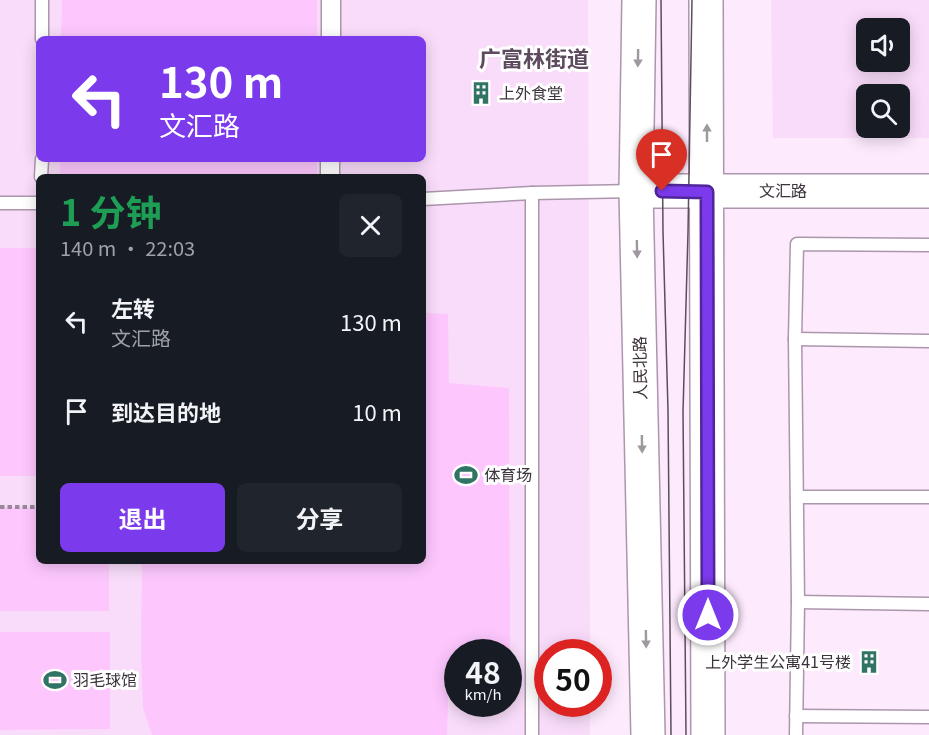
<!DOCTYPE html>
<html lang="zh">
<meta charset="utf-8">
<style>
body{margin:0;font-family:Georgia,"Noto Sans SC",serif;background:#20242c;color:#f1f3f6;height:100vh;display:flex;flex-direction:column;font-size:22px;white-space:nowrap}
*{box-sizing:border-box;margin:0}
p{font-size:20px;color:#9ea1a6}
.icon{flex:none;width:33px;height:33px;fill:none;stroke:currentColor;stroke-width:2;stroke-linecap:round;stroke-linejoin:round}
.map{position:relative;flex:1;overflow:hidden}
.details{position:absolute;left:36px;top:174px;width:390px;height:390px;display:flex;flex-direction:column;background:#171b24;border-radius:9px;box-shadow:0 3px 15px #0003}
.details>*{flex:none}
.top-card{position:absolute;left:36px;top:36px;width:390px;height:126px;border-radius:9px;box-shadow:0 3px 15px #0003;background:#7c3aed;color:#fff;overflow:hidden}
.tools{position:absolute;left:856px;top:18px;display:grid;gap:12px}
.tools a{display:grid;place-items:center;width:54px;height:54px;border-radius:9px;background:#171b24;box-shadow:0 3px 15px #0003;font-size:30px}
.speed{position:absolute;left:444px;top:639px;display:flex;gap:12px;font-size:30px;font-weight:700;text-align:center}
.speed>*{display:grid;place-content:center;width:78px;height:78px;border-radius:50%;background:#171b24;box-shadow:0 3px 15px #0003;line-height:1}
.speed small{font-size:15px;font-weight:400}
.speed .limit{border:9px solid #d22;background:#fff;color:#111}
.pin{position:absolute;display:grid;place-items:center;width:51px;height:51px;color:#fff;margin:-62px -26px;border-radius:50% 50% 50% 0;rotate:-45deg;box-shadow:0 0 6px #0007}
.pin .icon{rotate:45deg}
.me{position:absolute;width:66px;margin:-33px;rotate:0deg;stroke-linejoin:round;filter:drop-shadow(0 0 4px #0008)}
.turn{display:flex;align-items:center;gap:21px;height:126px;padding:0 24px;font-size:27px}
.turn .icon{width:78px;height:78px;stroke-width:2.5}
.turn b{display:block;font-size:42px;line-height:51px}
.round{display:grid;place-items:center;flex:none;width:63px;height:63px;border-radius:9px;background:#20242c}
.overview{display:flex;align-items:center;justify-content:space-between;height:102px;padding:0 24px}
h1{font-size:36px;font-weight:700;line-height:45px;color:#1e9e55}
.button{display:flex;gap:12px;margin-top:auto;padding:12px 24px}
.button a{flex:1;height:69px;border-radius:9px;background:#7c3aed;color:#fff;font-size:24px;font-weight:700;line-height:69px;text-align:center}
.button a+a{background:#20242c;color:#f1f3f6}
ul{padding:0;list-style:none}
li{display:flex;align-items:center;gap:18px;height:90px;padding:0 24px}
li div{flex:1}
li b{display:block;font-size:22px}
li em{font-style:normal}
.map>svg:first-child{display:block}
.built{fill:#f9dcfa;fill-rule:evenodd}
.green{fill:#fdc7fe}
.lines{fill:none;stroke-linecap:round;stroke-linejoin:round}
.service-casing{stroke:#ac96ac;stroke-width:15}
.pedestrian-casing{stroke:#ac96ac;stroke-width:21}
.secondary-casing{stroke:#ac96ac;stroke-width:36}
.path{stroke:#978997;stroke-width:4;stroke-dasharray:4.5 3;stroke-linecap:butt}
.service{stroke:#fff;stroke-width:12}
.pedestrian{stroke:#fff;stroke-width:18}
.secondary{stroke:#fff;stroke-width:33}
.tram{stroke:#5a4f5a;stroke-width:1.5}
.oneway{fill:#9e999e}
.route-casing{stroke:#51269a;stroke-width:15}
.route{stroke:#7c3aed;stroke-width:10}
.labels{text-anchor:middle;stroke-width:6;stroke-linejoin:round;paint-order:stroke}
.poi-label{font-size:16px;fill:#3c333c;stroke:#fefefe;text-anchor:start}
.street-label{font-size:16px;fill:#3c333c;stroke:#fefefe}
.district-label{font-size:22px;font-weight:bold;fill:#5d4a5e;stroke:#fefefe}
</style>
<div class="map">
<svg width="929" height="735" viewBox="0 0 929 735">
<rect width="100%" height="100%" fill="#fdeafd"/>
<!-- built -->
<g class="built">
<path d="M 0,0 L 588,0 L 590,652 L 548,652 L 548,704 L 590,704 L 590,735 L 0,735 ZM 39,39 L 423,39 L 423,159 L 39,159 ZM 39,177 L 423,177 L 423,561 L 39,561 ZM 458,652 L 508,652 L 508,704 L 458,704 Z"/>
<path d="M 771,0 L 929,0 L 929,138 L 773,138 ZM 867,28 L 900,28 L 900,62 L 867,62 ZM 867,94 L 900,94 L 900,128 L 867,128 Z"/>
</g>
<!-- green -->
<g class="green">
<path d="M 62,0 L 317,0 L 317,39 L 61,39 Z"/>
<path d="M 60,159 L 317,159 L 317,176 L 60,177 Z"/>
<rect x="0" y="248" width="39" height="228"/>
<path d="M 423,313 L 448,314 L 449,383 L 509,388 L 510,667 L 509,667 L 508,652 L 458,652 L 457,670 L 449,671 L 447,735 L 152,735 L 143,708 L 141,649 L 142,561 L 423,561 Z"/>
<path d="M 0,507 L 39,507 L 39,561 L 109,561 L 109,611 L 0,611 Z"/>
<path d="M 0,632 L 110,632 L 110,729 L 0,730 Z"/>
</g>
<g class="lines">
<!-- service casing -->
<g class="service-casing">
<g id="service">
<path d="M 42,39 L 42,0"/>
<path d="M 41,177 L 42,159"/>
<path d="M 532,193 L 532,735"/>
<path d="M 423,199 L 532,193 L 635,191"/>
<path d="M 0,203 L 39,203"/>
<path d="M 795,339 L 929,341"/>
<path d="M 797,497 L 929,497"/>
<path d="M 798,602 L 929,604"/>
<path d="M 796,716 L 929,717"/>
<path d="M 796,735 L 798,602 L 795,339 L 797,244 L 929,245"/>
</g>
</g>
<!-- pedestrian casing -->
<g class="pedestrian-casing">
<g id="pedestrian">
<path d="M 331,39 L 331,0"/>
<path d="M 330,177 L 330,159"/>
</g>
</g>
<!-- secondary casing -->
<g class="secondary-casing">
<g id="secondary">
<path d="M 639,0 L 636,191 L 648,735"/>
<path d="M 706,0 L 708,735"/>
<path d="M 636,191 L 929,191"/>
</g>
</g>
<!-- path -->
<path class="path" d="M 0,507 L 39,507"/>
<!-- service -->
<use href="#service" class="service"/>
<!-- pedestrian -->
<use href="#pedestrian" class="pedestrian"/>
<!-- secondary -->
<use href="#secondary" class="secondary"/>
<!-- tram -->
<g class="tram">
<path d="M 661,0 L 663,232 L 668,410 L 671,735"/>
<path d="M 686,735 L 683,412 L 688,232 L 692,0"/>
</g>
</g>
<!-- one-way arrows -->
<defs><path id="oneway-solid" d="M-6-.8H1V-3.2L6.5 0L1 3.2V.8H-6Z" transform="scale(1.5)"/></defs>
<g class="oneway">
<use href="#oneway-solid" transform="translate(638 58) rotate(91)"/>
<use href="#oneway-solid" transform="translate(707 133) rotate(-90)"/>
<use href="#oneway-solid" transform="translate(637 249) rotate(89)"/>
<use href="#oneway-solid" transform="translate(642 444) rotate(89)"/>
<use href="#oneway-solid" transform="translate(646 639) rotate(89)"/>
</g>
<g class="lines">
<!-- route casing -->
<g class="route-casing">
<path id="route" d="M 662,191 L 707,192 L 708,615"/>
</g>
<!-- route -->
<use href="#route" class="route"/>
</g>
<!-- icons -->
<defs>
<g id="building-bare" transform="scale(1.8)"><path d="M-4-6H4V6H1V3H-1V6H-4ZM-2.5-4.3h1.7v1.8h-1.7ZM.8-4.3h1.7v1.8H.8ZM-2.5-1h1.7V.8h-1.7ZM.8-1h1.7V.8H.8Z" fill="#317364" stroke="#fefefe" stroke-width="2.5" paint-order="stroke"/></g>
<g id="stadium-bare" transform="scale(1.8)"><path d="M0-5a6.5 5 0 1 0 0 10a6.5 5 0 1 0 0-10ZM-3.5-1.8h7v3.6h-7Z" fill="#317364" stroke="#fefefe" stroke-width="2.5" paint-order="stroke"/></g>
</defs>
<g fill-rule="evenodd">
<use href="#building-bare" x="481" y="93"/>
<use href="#stadium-bare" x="466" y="475"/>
<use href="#building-bare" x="869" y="662"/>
<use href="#stadium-bare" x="55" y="680"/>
</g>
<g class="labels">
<!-- poi labels -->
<g class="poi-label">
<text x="499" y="99">上外食堂</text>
<text x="484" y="481">体育场</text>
<text x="851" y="668" text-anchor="end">上外学生公寓41号楼</text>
<text x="73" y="686">羽毛球馆</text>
</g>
<!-- street labels -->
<g class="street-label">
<text x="783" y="197">文汇路</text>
<text transform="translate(640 368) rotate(-91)" y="6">人民北路</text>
</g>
<!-- district labels -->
<g class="district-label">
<text x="534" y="67">广富林街道</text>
</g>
</g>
</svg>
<div class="tools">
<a><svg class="icon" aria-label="sound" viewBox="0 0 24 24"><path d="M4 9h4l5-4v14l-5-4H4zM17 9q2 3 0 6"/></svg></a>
<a><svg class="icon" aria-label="search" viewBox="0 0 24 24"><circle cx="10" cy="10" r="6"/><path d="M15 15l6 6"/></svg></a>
</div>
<div class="speed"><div>48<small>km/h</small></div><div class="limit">50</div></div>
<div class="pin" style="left:662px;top:191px;background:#d93025"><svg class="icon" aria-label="arrive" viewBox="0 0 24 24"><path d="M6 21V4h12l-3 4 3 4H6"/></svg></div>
<svg class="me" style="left:708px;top:615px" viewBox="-20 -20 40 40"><circle r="17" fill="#7c3aed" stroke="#fff" stroke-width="3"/><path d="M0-11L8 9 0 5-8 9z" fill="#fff"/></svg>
<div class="top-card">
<div class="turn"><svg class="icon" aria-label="left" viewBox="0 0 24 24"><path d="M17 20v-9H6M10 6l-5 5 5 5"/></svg><div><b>130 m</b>文汇路</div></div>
</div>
<section class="details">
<div class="overview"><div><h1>1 分钟</h1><p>140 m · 22:03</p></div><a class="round"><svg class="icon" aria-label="close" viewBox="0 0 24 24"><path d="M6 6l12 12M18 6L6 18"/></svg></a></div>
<ul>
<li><svg class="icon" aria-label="left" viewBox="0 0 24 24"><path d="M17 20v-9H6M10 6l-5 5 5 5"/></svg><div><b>左转</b><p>文汇路</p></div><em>130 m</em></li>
<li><svg class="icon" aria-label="arrive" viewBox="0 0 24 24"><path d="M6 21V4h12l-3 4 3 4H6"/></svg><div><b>到达目的地</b></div><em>10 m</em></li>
</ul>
<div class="button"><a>退出</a><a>分享</a></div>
</section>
</div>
